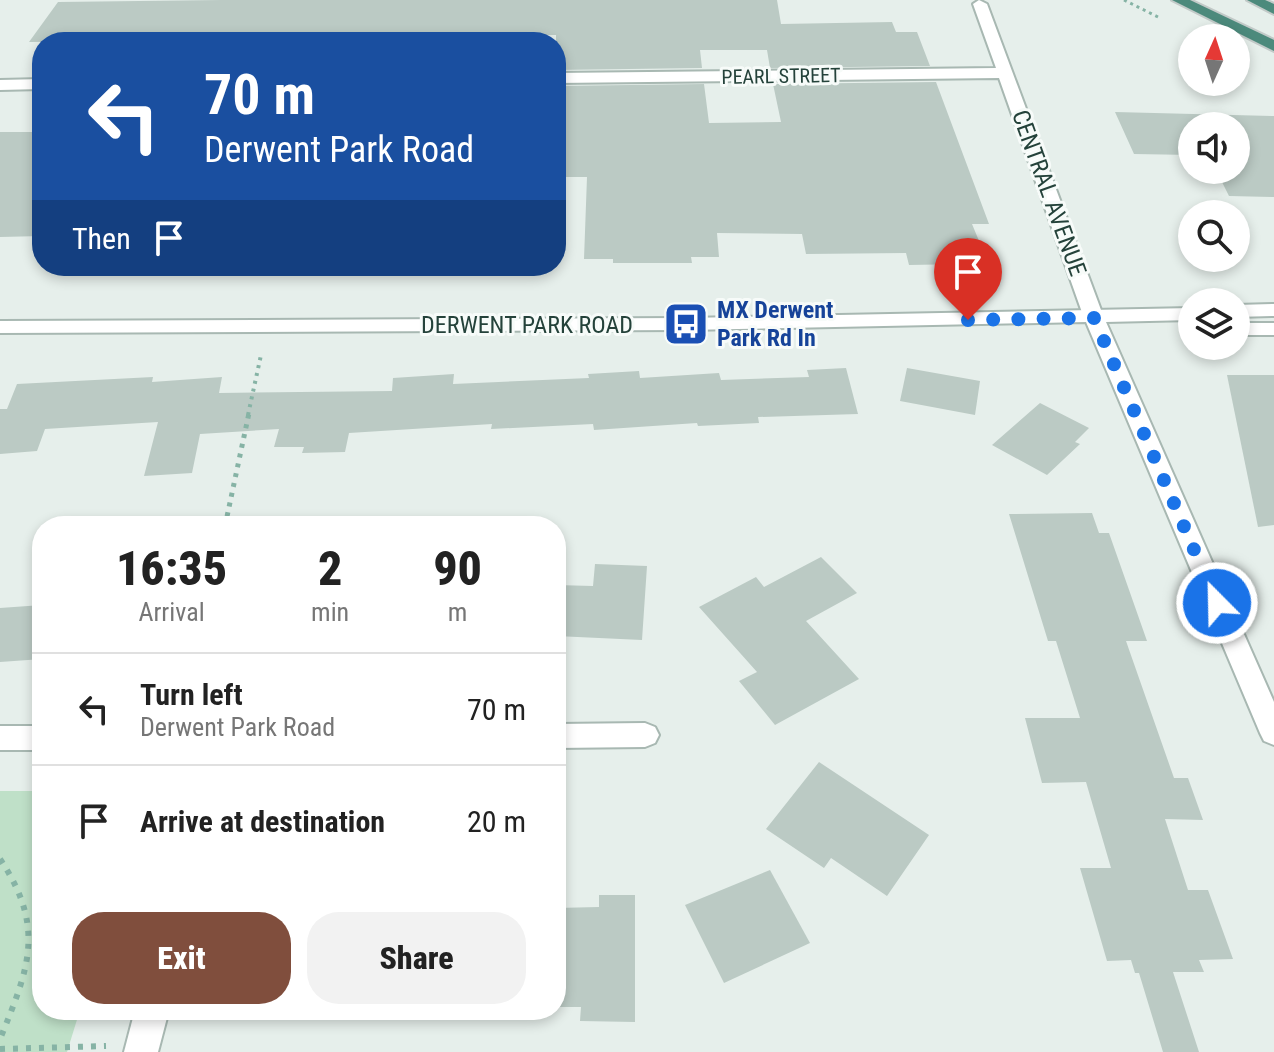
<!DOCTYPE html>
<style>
body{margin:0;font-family:"Roboto Condensed",sans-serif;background:#f2f2f2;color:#222;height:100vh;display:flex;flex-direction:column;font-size:30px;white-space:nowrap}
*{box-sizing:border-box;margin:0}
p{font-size:26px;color:#767676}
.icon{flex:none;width:44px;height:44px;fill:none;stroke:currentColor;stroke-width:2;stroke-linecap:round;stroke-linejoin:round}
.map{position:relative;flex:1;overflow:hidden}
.panel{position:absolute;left:32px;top:516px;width:534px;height:504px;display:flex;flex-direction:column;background:#fff;border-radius:32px;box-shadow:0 4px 12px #0003}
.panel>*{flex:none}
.hud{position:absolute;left:32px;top:32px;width:534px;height:244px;border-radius:32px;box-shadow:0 4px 12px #0003;background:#1a4fa0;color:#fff;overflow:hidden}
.needle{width:52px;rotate:3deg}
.tools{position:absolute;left:1178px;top:24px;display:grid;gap:16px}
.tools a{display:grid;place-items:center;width:72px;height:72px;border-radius:50%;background:#fff;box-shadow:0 4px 12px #0003;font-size:40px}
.pin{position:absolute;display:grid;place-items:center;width:68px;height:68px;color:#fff;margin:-82px -34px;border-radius:50% 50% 50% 0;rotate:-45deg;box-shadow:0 0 8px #0007}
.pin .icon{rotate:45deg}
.me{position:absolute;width:88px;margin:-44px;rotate:337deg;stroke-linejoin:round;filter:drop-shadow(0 0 6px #0008)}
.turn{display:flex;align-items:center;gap:28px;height:168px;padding:0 40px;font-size:36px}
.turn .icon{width:104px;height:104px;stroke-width:2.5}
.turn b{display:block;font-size:56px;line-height:68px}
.then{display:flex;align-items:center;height:76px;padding:0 40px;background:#0003;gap:16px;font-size:30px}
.eta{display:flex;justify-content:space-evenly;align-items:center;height:136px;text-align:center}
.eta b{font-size:48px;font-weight:800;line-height:56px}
.button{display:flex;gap:16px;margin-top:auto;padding:16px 40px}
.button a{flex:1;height:92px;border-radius:32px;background:#804e3d;color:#fff;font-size:32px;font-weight:800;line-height:92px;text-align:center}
.button a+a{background:#f2f2f2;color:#222}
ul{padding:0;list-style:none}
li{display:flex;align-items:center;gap:24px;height:112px;padding:0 40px;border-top:2px solid #e0e0e0}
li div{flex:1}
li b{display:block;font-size:30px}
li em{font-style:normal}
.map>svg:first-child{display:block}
.green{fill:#bfe0c8}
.building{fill:#bbcac4}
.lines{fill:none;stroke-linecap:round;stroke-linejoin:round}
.minor-casing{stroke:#a8b8b2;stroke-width:4}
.tertiary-casing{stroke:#a8b8b2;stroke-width:4}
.trunk-casing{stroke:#c2cac8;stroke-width:4}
.path-far3{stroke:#86b3a5;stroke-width:3;stroke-dasharray:3 4;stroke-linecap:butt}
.path-far2{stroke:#86b3a5;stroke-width:4;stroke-dasharray:3 5;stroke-linecap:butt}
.path-far1{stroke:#86b3a5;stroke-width:5;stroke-dasharray:4 6;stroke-linecap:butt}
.path{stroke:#86b3a5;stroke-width:6;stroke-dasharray:5 8;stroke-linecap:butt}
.minor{fill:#fff;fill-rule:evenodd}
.tertiary{fill:#fff;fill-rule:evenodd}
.trunk{fill:#4c8a7c;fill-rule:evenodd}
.route{stroke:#1a73e8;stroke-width:14;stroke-dasharray:0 25.2}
.labels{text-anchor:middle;stroke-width:6;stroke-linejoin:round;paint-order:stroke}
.far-street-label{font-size:20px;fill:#24423a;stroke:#f7fbf9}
.street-label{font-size:24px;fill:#24423a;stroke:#f7fbf9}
.transit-label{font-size:24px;font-weight:bold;fill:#164399;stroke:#f7fbf9;text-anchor:start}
</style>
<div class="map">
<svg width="1274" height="1052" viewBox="0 0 1274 1052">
<rect width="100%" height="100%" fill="#e6efeb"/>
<!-- green -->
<path class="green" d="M 0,791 L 42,791 L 42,1010 L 80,1010 L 67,1052 L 0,1052 Z"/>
<!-- building -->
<g class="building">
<path d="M 221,0 L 777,0 L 781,24 L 892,22 L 896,32 L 917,32 L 930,66 L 770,68 L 767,50 L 700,50 L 702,68 L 556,70 L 556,35 L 479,36 L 478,42 L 436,42 L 437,38 L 29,42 L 58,2 Z"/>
<path d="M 936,82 L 989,224 L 972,224 L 984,253 L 959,253 L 963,264 L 909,265 L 906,253 L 806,254 L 802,234 L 717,233 L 719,257 L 691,257 L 692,263 L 613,263 L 613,259 L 584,259 L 587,177 L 556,177 L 556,86 L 704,84 L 709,123 L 781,122 L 773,84 Z"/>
<path d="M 1115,112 L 1274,116 L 1274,197 L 1229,196 L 1216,170 L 1236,170 L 1236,126 L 1192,126 L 1192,155 L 1134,154 Z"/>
<path d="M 0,132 L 42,132 L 42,236 L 0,237 Z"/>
<path d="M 846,368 L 858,414 L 758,417 L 759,423 L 698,426 L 697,423 L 594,430 L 593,424 L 491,429 L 492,424 L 349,433 L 345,452 L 302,453 L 304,447 L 274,447 L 279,429 L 200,434 L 192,473 L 144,476 L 158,422 L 45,429 L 37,451 L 0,454 L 0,409 L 7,409 L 17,384 L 153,377 L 152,382 L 222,377 L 219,393 L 392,391 L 393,378 L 454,374 L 453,384 L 589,378 L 588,374 L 639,371 L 640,378 L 719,373 L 721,380 L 809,377 L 807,370 Z"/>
<path d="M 907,368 L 980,381 L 975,415 L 900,401 Z"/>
<path d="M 1227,375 L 1274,375 L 1274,525 L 1258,527 Z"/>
<path d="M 1040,403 L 1089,428 L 1075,442 L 1080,444 L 1047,475 L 992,445 Z"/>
<path d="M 1092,513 L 1099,533 L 1109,533 L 1147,641 L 1126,641 L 1174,778 L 1188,778 L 1203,820 L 1165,819 L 1188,890 L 1208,890 L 1233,959 L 1199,960 L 1204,972 L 1173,972 L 1199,1052 L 1163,1052 L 1139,973 L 1135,973 L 1131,960 L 1107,961 L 1080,868 L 1111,868 L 1086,782 L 1042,783 L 1025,718 L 1080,718 L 1056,641 L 1048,641 L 1009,514 Z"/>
<path d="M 821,557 L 857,593 L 806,621 L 859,679 L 775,725 L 739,681 L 757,672 L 699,607 L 756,577 L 764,587 Z"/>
<path d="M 595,564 L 647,566 L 642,640 L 556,636 L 556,585 L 593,586 Z"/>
<path d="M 42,605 L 42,659 L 0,662 L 0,608 Z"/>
<path d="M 819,762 L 929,835 L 887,896 L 831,858 L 824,868 L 766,829 Z"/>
<path d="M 770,870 L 810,943 L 724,983 L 685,905 Z"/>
<path d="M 599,895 L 635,895 L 635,1022 L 580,1021 L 581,1007 L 556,1007 L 556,908 L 599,907 Z"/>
</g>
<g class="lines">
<!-- minor casing -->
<g class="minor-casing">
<g id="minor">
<path d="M 979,0 L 987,4 L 1104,318 L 1101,322 L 1094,324 L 1084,318 L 999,78 L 556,83 L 556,73 L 996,68 L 973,4 Z"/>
<path d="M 42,79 L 42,89 L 0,90 L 0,80 Z"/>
<path d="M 645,723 L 655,727 L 659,735 L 655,743 L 645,747 L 556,748 L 556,724 Z"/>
<rect x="0" y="726" width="42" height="24"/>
<path d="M 135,1010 L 169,1010 L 158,1052 L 124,1052 Z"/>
</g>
</g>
<!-- tertiary casing -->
<g class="tertiary-casing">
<g id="tertiary">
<path d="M 1274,304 L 1274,316 L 1236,317 L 1236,305 Z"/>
<path d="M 1192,308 L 1192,320 L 1106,322 L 1274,702 L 1274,745 L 1264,741 L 1260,733 L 1086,322 L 686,330 L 0,333 L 0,321 L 686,318 Z"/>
<rect x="1236" y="323" width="38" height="12"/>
</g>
</g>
<!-- trunk casing -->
<g class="trunk-casing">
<g id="trunk">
<path d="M 1172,0 L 1190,0 L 1274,40 L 1274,51 Z"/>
<path d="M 1247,0 L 1265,0 L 1274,4 L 1274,14 Z"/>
</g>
</g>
<!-- path-far3 -->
<path class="path-far3" d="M 1124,0 L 1160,18"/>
<!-- path-far2 -->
<path class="path-far2" d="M 248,415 L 261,355"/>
<!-- path-far1 -->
<path class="path-far1" d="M 225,526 L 249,413"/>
<!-- path -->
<g class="path">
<path d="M 0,859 C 46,928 29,968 0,1039"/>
<path d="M 0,1049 L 106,1046"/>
</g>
<!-- minor -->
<use href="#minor" class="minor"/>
<!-- tertiary -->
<use href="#tertiary" class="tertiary"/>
<!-- trunk -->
<use href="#trunk" class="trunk"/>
</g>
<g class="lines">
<!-- route -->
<path class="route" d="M 968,320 L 1094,318 L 1217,603"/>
</g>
<!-- icons -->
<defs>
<g id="bus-square" transform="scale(2.3)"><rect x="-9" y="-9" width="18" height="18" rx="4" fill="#1a4fb4" stroke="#f7fbf9"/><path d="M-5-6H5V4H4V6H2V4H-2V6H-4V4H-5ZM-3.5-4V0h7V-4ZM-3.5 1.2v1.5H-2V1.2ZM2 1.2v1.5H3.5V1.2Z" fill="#fff"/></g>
</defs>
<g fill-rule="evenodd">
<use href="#bus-square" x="686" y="324"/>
</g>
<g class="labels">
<!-- far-street labels -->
<g class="far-street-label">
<text transform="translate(781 76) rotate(-1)" y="7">PEARL STREET</text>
</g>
<!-- street labels -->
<g class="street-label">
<text transform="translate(1049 193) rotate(70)" y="8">CENTRAL AVENUE</text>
<text x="527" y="333">DERWENT PARK ROAD</text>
</g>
<!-- transit labels -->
<g class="transit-label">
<text x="717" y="318">MX Derwent<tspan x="717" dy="28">Park Rd In</tspan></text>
</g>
</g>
</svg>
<div class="tools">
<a><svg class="needle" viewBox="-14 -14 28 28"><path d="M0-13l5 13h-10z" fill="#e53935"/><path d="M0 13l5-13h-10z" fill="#767676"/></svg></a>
<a><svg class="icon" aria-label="sound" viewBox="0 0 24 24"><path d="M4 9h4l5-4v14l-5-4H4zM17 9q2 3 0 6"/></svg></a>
<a><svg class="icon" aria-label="search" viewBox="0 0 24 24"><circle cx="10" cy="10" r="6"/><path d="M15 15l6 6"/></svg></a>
<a><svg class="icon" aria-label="layers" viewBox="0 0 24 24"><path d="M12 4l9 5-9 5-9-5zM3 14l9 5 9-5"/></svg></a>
</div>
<div class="pin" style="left:968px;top:320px;background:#d93025"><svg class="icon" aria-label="arrive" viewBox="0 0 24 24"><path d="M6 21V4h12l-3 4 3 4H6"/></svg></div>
<svg class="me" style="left:1217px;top:603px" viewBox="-20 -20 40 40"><circle r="17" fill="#1a73e8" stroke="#fff" stroke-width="3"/><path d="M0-11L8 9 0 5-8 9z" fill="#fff"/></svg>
<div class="hud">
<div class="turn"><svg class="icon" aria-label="left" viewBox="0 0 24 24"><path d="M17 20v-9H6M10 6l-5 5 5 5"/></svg><div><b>70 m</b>Derwent Park Road</div></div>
<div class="then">Then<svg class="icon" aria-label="arrive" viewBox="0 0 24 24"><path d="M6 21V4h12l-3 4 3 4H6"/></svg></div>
</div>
<section class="panel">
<div class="eta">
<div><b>16:35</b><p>Arrival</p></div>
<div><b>2</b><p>min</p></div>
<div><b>90</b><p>m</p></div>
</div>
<ul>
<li><svg class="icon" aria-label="left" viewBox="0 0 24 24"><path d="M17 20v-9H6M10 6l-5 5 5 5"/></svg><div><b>Turn left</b><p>Derwent Park Road</p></div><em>70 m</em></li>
<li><svg class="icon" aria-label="arrive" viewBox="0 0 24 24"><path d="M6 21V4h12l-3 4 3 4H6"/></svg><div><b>Arrive at destination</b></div><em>20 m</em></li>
</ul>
<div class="button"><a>Exit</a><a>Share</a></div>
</section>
</div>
